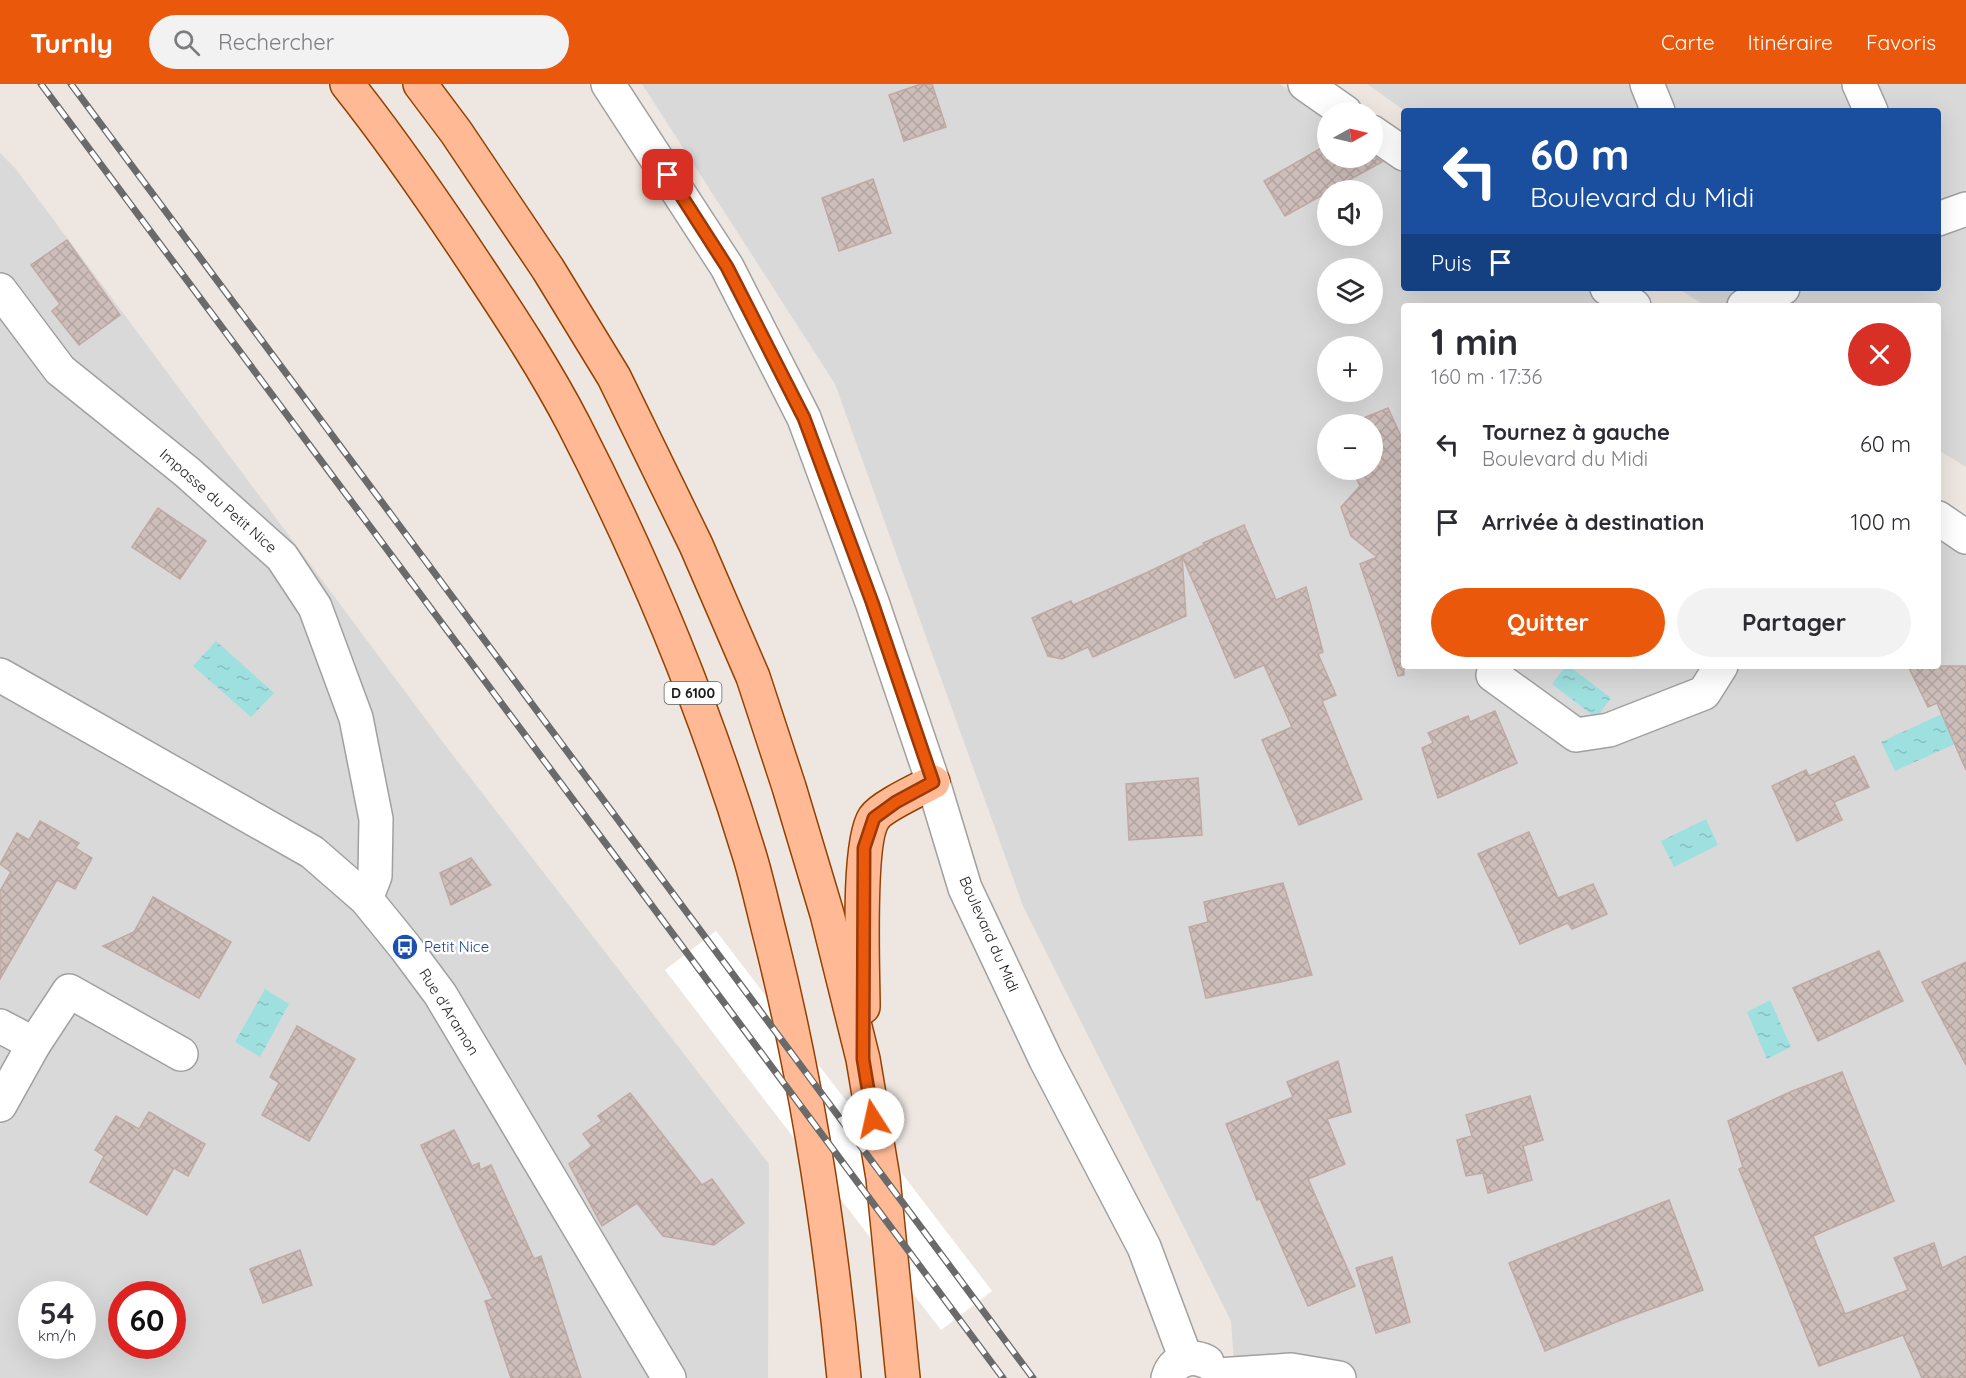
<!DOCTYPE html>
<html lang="fr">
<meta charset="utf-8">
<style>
body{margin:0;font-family:Quicksand,sans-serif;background:#f2f2f3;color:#2b2b33;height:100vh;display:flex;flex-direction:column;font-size:22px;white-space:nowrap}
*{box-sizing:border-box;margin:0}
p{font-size:20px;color:#7c7c81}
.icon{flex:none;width:33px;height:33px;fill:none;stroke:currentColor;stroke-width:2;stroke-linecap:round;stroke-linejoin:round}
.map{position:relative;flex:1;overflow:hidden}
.drawer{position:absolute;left:1401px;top:219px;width:540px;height:366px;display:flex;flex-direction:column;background:#fff;border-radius:6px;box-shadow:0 6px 24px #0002}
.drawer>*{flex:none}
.guide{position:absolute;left:1401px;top:24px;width:540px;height:183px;border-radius:6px;box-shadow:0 6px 24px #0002;background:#1a4fa0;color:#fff;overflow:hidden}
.needle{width:39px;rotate:82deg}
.tools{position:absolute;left:1317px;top:18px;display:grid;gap:12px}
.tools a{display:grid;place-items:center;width:66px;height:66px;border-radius:50%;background:#fff;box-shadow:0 6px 24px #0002;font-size:30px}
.speed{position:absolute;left:18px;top:1197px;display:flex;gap:12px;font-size:30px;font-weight:700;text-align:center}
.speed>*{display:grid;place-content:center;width:78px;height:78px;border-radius:50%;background:#fff;box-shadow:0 6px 24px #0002;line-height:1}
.speed small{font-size:15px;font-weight:400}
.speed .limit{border:9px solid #d22;background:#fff;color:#111}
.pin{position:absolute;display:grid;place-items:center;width:51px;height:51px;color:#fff;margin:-26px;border-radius:12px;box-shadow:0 3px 9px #0006}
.me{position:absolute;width:66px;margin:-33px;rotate:350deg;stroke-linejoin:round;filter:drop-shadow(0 0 4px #0008)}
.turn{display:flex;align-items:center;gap:21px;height:126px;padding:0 30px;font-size:27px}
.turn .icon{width:78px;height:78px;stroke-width:2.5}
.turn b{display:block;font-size:42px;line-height:51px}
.then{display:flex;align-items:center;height:57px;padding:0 30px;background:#0003;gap:12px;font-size:22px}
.round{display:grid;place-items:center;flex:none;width:63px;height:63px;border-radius:32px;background:#f2f2f3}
.summary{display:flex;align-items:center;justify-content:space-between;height:102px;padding:0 30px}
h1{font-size:36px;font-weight:800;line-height:45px}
.action{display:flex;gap:12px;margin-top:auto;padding:12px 30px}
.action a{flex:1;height:69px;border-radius:36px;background:#ea580c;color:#fff;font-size:24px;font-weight:800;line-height:69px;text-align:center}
.action a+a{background:#f2f2f3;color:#2b2b33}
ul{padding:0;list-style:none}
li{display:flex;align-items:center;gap:18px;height:78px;padding:0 30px}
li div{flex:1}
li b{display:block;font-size:22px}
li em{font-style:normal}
header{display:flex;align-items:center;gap:36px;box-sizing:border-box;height:84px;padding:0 30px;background:#ea580c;color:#fff}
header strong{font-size:28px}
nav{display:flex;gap:33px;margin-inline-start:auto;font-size:21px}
.search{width:420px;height:54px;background:#f2f2f3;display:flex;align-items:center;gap:15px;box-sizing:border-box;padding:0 21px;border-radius:33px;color:#7c7c81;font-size:22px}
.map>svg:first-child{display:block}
.residential{fill:#dad9d9;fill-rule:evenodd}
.water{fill:url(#water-ripples)}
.pier{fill:#fff}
.building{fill:url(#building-cross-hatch);stroke:#c1a9a3;stroke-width:1.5}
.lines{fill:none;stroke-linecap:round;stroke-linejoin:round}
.minor-casing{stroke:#a0a0a0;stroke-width:36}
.primary-casing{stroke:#944100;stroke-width:36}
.minor{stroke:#fff;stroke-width:33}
.primary{stroke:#ffb995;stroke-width:33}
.rail-casing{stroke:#6a6a6a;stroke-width:7}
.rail{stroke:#fff;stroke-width:4.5;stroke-dasharray:14;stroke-linecap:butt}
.route-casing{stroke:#983908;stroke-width:15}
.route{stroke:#ea580c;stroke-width:10}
.labels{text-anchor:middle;stroke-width:5;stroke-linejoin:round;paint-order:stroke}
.shield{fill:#fff;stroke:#606060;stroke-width:1.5}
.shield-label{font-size:14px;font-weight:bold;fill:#1c1c1c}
.street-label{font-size:15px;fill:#1c1c1c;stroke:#fff}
.transit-label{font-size:15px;fill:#164399;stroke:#fff;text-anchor:start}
</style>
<header>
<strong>Turnly</strong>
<div class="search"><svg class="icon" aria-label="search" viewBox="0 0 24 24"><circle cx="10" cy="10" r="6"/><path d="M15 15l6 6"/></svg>Rechercher</div>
<nav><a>Carte</a><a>Itinéraire</a><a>Favoris</a></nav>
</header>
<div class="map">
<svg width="1966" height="1294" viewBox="0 0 1966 1294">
<defs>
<pattern id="water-ripples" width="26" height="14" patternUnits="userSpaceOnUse" patternTransform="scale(1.5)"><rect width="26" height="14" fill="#9edfdf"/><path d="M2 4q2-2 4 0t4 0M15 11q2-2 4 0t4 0" fill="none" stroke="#88bfbf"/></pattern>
<pattern id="building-cross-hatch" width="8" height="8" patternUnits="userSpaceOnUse" patternTransform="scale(1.5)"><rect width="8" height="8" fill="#cebeba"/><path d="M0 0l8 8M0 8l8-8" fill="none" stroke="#b0a39f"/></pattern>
</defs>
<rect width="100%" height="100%" fill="#eee7e1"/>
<!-- residential -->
<g class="residential">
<path d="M 642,0 L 1280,0 L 1327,33 L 1328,74 L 1372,74 L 1373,62 L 1404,83 L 1404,204 L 1586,204 L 1613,222 L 1404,222 L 1404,582 L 1938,582 L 1938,449 L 1966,466 L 1966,1294 L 1235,1294 L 1231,1237 L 1023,822 L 835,300 ZM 1328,106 L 1372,106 L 1372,152 L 1328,152 ZM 1328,184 L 1372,184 L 1372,230 L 1328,230 ZM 1328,262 L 1372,262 L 1372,308 L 1328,308 ZM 1328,340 L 1372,340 L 1372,386 L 1328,386 Z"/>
<path d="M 1367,0 L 1966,0 L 1966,383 L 1938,366 L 1938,222 L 1706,222 L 1677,204 L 1938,204 L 1938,27 L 1405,27 Z"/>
<path d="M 0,69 L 15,84 L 442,657 L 769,1080 L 768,1294 L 0,1294 ZM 32,1210 L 82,1210 L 82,1262 L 32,1262 ZM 122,1210 L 172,1210 L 172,1262 L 122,1262 Z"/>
</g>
<!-- water -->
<g class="water">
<path d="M 216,557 L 274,609 L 251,633 L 193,582 Z"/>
<path d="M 1566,582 L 1569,582 L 1611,614 L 1596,634 L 1552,600 Z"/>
<path d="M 1942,630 L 1957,659 L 1895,687 L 1881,658 Z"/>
<path d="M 1706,735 L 1718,761 L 1674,783 L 1661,757 Z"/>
<path d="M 265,905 L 289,920 L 260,973 L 235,958 Z"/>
<path d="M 1770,916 L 1791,963 L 1767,975 L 1747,928 Z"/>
</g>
<!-- pier -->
<path class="pier" d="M 716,847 L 992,1207 L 941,1246 L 665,886 Z"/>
<!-- building -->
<g class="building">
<path d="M 921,0 L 932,0 L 946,43 L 904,57 L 889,11 Z"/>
<path d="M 1328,60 L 1328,74 L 1372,74 L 1372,71 L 1382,78 L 1331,106 L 1328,106 L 1328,108 L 1285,132 L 1264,97 Z"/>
<path d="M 873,95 L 891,149 L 839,167 L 822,114 Z"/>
<path d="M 67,156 L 120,231 L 79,261 L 52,227 L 60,220 L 31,181 Z"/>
<path d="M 1388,324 L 1404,359 L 1404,591 L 1398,592 L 1360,480 L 1377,473 L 1351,452 L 1341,423 L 1360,402 L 1352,386 L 1372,386 L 1372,340 L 1349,340 Z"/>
<path d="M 158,424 L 206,457 L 180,495 L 132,463 Z"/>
<path d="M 1244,441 L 1276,516 L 1306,503 L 1323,568 L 1318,570 L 1336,611 L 1322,617 L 1362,715 L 1299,741 L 1262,656 L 1292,643 L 1264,581 L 1235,594 L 1182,472 L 1186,532 L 1093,573 L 1088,563 L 1062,575 L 1048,572 L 1032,534 L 1071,517 L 1073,521 L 1146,489 L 1204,461 L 1203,459 Z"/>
<path d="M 1908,582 L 1966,582 L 1966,686 L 1937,619 L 1928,623 Z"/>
<path d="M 1495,627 L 1517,679 L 1438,714 L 1422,664 L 1433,659 L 1428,649 L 1468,632 L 1470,638 Z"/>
<path d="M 1854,672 L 1869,703 L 1834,718 L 1842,736 L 1797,757 L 1772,702 L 1806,686 L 1809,692 Z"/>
<path d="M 1198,694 L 1202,751 L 1129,756 L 1126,700 Z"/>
<path d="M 40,737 L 79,759 L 75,764 L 92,774 L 75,805 L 57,796 L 0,895 L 0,807 L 11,788 L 0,780 L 17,749 L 29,756 Z"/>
<path d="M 1529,748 L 1558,814 L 1593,800 L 1607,830 L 1572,845 L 1568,839 L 1520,860 L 1478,770 Z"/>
<path d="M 471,774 L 491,801 L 451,821 L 440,789 Z"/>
<path d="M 1283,799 L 1312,891 L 1206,914 L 1189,843 L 1208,838 L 1204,818 Z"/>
<path d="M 153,813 L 231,858 L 199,914 L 103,862 L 134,848 Z"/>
<path d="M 1879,867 L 1903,917 L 1818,957 L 1793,904 Z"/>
<path d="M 1966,878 L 1966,981 L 1922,898 Z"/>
<path d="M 297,942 L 355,975 L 309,1057 L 262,1031 L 279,999 L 270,993 Z"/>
<path d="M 1338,977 L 1351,1028 L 1327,1035 L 1345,1080 L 1308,1095 L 1355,1202 L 1308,1222 L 1260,1115 L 1257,1116 L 1226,1040 L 1293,1013 L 1287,998 Z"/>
<path d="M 1842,988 L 1894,1117 L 1813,1152 L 1845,1230 L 1908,1206 L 1894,1174 L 1934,1159 L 1942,1184 L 1966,1172 L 1966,1294 L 1922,1294 L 1903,1251 L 1819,1282 L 1739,1085 L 1743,1083 L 1728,1037 L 1790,1008 Z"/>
<path d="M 630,1009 L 702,1101 L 712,1095 L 744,1139 L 714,1161 L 663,1152 L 637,1119 L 602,1142 L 569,1080 L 592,1062 L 583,1050 L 602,1037 L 598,1032 Z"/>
<path d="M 1530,1012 L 1543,1056 L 1523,1062 L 1532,1096 L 1488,1109 L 1483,1089 L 1466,1092 L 1457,1056 L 1472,1052 L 1466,1031 Z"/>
<path d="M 149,1028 L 205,1060 L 188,1092 L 174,1084 L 147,1131 L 90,1098 L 104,1072 L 95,1066 L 116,1032 L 139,1045 Z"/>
<path d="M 454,1046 L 472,1082 L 479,1079 L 480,1086 L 491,1081 L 534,1175 L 541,1172 L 581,1294 L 511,1294 L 485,1217 L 493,1215 L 421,1061 Z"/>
<path d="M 1669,1116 L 1703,1206 L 1621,1236 L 1545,1267 L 1509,1179 Z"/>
<path d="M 300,1166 L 312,1201 L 263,1219 L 250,1185 Z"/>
<path d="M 1392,1173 L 1410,1238 L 1376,1249 L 1356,1184 Z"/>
</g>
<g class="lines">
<!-- minor casing -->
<g class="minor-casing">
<g id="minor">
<path d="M 608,0 L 727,183 L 804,334 L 872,518 L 933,698 L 965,804 L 1046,976 L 1144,1163 L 1186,1275"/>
<path d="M 1305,0 L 1345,28"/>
<path d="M 1647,0 L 1658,27"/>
<path d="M 1859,0 L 1871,27"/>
<path d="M 1372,48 L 1404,70"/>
<path d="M 1938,135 L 1966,125"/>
<path d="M 1607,204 L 1634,222"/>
<path d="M 0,206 L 60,286 L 187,388 L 282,473 L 315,523 L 356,634 L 376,735 L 375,792 L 366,815"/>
<path d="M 1744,222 L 1783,204"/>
<path d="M 1938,434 L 1966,453"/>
<path d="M 0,591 L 312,768 L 366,815 L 405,863 L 440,910 L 669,1294"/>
<path d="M 1493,591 L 1576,651 L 1609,646 L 1704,609 L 1721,582"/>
<path d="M 0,942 L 34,960 L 0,1021"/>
<path d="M 34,960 L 69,907 L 181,970"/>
<path d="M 1218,1291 L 1291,1286 L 1339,1294"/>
<path d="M 1168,1294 C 1173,1276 1191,1270 1207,1278"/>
</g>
</g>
<!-- primary casing -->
<g class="primary-casing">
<g id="primary">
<path d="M 347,0 C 394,59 437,122 478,184 C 512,235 546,287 574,341 C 645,479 705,624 750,773 C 758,800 764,828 771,855 C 807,999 830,1146 844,1294"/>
<path d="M 420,0 L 456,48 L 548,185 L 614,293 L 696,461 L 753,593 L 789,703 L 827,830 L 863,975 L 883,1094 L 903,1294"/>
<path d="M 863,923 C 863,887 857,759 874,734 C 881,723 920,705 933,698"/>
</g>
</g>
<!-- minor -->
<use href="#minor" class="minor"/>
<!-- primary -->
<use href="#primary" class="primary"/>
<!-- rail casing -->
<g class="rail-casing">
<g id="rail">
<path d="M 41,0 L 1003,1294"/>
<path d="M 71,0 L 1033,1294"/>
</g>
</g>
<!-- rail -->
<use href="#rail" class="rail"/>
</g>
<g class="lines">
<!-- route casing -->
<g class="route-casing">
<path id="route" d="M 668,91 L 727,183 L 804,334 L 872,518 L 933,698 L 896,718 L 874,734 L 864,764 L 863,975 L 873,1035"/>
</g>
<!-- route -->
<use href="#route" class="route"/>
</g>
<!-- icons -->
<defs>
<g id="bus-disc" transform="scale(1.35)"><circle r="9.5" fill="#1a4fb4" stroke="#fff"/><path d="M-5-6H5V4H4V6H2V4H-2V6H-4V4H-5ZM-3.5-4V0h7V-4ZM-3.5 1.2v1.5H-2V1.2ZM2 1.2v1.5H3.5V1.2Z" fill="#fff"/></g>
</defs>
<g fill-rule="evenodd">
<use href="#bus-disc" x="405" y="863"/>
</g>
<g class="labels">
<!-- shield labels -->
<rect class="shield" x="664.5" y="598" width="57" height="22" rx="4.5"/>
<g class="shield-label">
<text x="693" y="614">D 6100</text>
</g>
<!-- street labels -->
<g class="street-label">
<text transform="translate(218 417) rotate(41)" y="5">Impasse du Petit Nice</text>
<text transform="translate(989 850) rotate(66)" y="5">Boulevard du Midi</text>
<text transform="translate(449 928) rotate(58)" y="5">Rue d'Aramon</text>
</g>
<!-- transit labels -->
<g class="transit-label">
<text x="424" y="868">Petit Nice</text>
</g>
</g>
</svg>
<div class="tools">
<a><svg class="needle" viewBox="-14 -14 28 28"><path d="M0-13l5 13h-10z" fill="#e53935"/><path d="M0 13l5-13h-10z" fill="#7c7c81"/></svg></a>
<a><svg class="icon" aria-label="sound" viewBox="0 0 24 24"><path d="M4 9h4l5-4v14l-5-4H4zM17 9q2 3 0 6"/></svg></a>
<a><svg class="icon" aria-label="layers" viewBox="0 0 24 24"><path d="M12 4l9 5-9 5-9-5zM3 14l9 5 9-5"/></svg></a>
<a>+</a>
<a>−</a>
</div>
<div class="speed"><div>54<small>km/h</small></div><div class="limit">60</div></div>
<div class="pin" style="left:668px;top:91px;background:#d93025"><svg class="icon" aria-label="arrive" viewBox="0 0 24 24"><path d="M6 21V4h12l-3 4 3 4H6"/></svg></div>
<svg class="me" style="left:873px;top:1035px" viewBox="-20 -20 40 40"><circle r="19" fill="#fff"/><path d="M0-13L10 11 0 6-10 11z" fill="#ea580c"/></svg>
<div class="guide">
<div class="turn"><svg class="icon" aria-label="left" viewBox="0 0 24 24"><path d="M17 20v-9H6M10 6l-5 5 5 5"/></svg><div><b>60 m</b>Boulevard du Midi</div></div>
<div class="then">Puis<svg class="icon" aria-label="arrive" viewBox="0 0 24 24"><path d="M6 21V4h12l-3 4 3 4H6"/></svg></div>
</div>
<section class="drawer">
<div class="summary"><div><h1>1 min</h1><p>160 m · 17:36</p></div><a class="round" style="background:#d93025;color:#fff"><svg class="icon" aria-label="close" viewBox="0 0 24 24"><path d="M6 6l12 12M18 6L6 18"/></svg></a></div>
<ul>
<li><svg class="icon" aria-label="left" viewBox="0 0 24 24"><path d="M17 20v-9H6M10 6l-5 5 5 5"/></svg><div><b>Tournez à gauche</b><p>Boulevard du Midi</p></div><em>60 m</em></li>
<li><svg class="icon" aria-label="arrive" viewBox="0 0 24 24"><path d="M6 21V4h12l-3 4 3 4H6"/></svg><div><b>Arrivée à destination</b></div><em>100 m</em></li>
</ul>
<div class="action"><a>Quitter</a><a>Partager</a></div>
</section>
</div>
